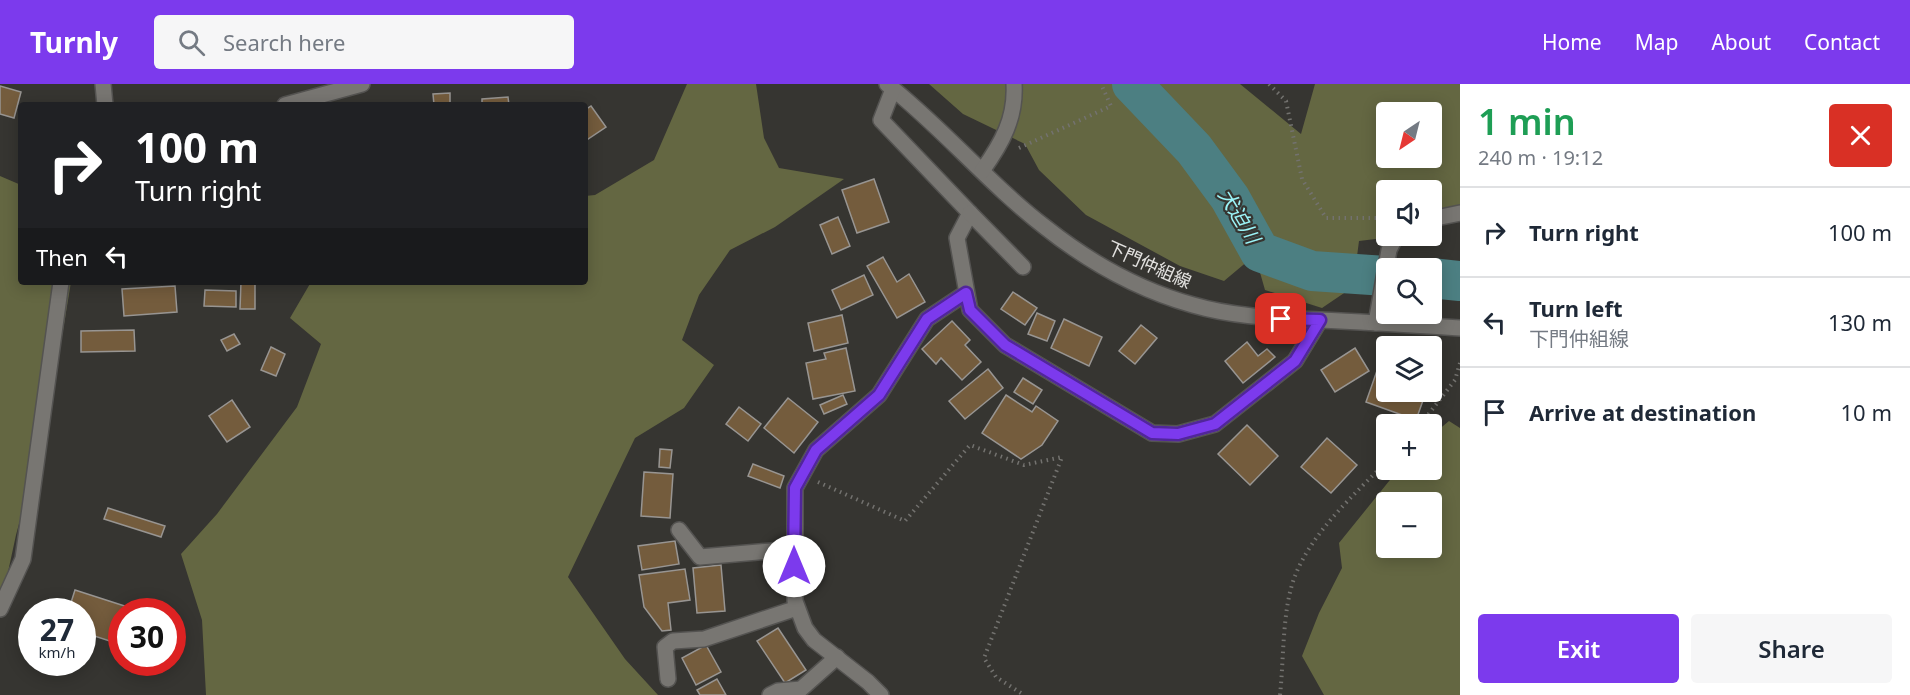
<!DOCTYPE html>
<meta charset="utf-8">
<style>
body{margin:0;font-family:"Noto Sans","Noto Sans JP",sans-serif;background:#f6f6f7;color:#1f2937;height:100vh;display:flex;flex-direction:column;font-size:22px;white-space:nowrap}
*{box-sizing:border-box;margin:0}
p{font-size:20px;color:#747a83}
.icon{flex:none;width:33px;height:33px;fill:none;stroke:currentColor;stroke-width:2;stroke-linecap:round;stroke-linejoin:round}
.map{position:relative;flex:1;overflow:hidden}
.side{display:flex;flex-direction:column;background:#fff;width:450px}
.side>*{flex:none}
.hud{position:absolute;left:18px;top:18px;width:570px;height:183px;border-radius:6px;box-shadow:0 3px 15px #0003;background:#202124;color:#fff;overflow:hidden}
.needle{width:39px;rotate:215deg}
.fabs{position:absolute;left:1376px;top:18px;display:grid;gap:12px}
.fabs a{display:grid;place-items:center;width:66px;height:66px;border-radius:6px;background:#fff;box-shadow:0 3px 15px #0003;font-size:30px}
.speed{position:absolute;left:18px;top:514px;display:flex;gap:12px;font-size:30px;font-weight:700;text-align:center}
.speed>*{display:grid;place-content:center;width:78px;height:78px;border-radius:50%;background:#fff;box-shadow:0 3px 15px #0003;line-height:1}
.speed small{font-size:15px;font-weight:400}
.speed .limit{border:9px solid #d22;background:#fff;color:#111}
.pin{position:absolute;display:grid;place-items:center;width:51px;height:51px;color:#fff;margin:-26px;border-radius:12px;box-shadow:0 3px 9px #0006}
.me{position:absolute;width:66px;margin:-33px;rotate:0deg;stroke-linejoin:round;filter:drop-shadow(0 0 4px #0008)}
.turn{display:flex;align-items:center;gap:21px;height:126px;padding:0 18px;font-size:27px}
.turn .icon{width:78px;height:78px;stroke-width:2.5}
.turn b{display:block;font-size:42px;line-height:51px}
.then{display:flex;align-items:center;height:57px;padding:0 18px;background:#0003;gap:12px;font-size:22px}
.round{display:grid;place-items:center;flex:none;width:63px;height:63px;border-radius:6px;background:#f6f6f7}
.overview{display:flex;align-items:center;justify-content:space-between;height:102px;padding:0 18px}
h1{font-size:36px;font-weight:600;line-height:45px;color:#1e9e55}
.primary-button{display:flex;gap:12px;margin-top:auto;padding:12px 18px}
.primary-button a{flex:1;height:69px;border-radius:6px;background:#7c3aed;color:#fff;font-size:24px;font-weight:600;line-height:69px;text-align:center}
.primary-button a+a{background:#f6f6f7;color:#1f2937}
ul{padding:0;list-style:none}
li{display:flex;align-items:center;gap:18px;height:90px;padding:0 18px;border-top:2px solid #e0e1e3}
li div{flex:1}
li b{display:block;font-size:22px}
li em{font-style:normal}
header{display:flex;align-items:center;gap:36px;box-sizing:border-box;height:84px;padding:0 30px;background:#7c3aed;color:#fff}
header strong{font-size:28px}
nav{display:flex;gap:33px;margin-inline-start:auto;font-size:21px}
.search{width:420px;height:54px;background:#f6f6f7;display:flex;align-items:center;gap:15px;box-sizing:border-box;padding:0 21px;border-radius:6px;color:#747a83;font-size:22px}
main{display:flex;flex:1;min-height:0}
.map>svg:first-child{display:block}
.forest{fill:#646742;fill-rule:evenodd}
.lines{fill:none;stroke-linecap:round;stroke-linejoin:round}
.river{stroke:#4c7f82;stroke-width:40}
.building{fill:#745c3d;stroke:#989592;stroke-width:1.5}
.minor-casing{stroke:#545351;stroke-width:18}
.path{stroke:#73726f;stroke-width:4;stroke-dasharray:1.5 4.5;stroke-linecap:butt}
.minor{stroke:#787672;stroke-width:15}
.route-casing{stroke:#51269a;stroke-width:15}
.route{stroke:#7c3aed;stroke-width:10}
.labels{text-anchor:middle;stroke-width:4.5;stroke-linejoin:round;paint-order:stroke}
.street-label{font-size:18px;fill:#e3e2e0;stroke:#363531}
.water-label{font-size:20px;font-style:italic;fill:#9cf5f8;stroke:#363531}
</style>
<header>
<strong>Turnly</strong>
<div class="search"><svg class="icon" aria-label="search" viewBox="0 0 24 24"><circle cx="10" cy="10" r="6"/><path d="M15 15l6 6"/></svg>Search here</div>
<nav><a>Home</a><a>Map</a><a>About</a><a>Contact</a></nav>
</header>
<main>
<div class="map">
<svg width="1460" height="611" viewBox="0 0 1460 611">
<rect width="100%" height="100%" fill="#363531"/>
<!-- forest -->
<g class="forest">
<path d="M 687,0 L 756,0 L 764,54 L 779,84 L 844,95 L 775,143 L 730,166 L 699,211 L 682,256 L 714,281 L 684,324 L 635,354 L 568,493 L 625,575 L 658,611 L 206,611 L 202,536 L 181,470 L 217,430 L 297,323 L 321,260 L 290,234 L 311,198 L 585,198 L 585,112 L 595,111 L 654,76 Z"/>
<path d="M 929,0 L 1240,0 L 1301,50 L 1315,0 L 1460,0 L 1460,123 L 1431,138 L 1431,106 L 1386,106 L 1386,152 L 1400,152 L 1359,157 L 1353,203 L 1322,224 L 1265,206 L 1255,171 L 1224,197 L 1180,182 L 1086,131 L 1039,86 L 1025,60 L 963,30 ZM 1386,28 L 1431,28 L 1431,74 L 1386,74 Z"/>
<path d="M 0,92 L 21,101 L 21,198 L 71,198 L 50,325 L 16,451 L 0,525 Z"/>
<path d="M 1449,337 L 1460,344 L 1460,611 L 1324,611 L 1302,572 L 1319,529 L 1342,484 L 1339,459 L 1398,386 L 1431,386 L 1431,352 ZM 1386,418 L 1431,418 L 1431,464 L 1386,464 Z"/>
</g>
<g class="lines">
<!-- river -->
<g class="river">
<path d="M 1132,0 L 1194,65 L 1230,114 L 1260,168 L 1312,187 L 1386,192"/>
<path d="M 1431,194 L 1460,197"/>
</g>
</g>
<!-- building -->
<g class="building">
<path d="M 0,2 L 21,8 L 14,34 L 0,30 Z"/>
<path d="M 450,9 L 450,21 L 434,21 L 433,10 Z"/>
<path d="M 508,13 L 509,21 L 482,21 L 482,15 Z"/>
<path d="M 591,22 L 606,43 L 585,57 L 585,26 Z"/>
<path d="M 874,95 L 889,138 L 857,149 L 842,106 Z"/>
<path d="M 838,133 L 850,162 L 832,170 L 820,141 Z"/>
<path d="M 883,173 L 897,198 L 909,190 L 925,218 L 897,234 L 867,182 Z"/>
<path d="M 864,191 L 873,211 L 841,226 L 832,206 Z"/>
<path d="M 241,198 L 255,198 L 255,225 L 240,225 Z"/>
<path d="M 175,202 L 177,228 L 124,232 L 122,205 Z"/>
<path d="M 205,206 L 236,207 L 236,223 L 204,222 Z"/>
<path d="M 1013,208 L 1037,224 L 1025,241 L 1001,225 Z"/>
<path d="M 1037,229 L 1055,237 L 1047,257 L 1028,250 Z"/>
<path d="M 842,231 L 848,259 L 814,267 L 808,239 Z"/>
<path d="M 1064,235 L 1102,253 L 1089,282 L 1051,264 Z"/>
<path d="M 952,237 L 970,256 L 965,261 L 981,278 L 962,296 L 941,274 L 936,280 L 922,265 Z"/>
<path d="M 1141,241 L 1157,254 L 1135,280 L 1119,267 Z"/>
<path d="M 134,246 L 135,267 L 81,268 L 81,247 Z"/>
<path d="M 234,250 L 240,260 L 227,267 L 221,256 Z"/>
<path d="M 1247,258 L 1258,272 L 1267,265 L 1275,273 L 1243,299 L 1225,277 Z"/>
<path d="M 271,263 L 285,270 L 276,292 L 261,286 Z"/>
<path d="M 846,264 L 855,307 L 813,315 L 806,279 L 826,275 L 824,269 Z"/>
<path d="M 1355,264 L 1369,287 L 1335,308 L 1321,286 Z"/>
<path d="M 1379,281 L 1386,284 L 1386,308 L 1426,308 L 1416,336 L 1366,318 Z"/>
<path d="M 988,285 L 1003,304 L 965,335 L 949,317 Z"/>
<path d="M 1023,294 L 1042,306 L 1033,320 L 1014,308 Z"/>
<path d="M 843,311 L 847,320 L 824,330 L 820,321 Z"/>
<path d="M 1006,311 L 1032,328 L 1036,322 L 1058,337 L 1042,361 L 1021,375 L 982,349 Z"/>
<path d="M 788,314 L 818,338 L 794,369 L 764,344 Z"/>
<path d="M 232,316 L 250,343 L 227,358 L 209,332 Z"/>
<path d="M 739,323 L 761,340 L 748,357 L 726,340 Z"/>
<path d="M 1247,341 L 1278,372 L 1250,401 L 1218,370 Z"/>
<path d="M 1327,354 L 1357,381 L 1331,409 L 1301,383 Z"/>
<path d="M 660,365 L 672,366 L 670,384 L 659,383 Z"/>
<path d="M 753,380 L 784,392 L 780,404 L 748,392 Z"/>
<path d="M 644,388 L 673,390 L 670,434 L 641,432 Z"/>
<path d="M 108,424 L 165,442 L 161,453 L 104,435 Z"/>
<path d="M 675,457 L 679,480 L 642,486 L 638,462 Z"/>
<path d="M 721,481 L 725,527 L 697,529 L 693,484 Z"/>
<path d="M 685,485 L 690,516 L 668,519 L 671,546 L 662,547 L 644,523 L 639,491 Z"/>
<path d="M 75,506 L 137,526 L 122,528 L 122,561 L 82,548 L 82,528 L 68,528 Z"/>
<path d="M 778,544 L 806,586 L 785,599 L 757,557 Z"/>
<path d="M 706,561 L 721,588 L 696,601 L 682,574 Z"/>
<path d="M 717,595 L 726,611 L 700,611 L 697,606 Z"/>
</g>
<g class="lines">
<!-- minor casing -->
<g class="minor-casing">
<g id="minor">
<path d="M 103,0 L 105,21"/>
<path d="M 887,0 C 943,44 989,100 1045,143 C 1089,178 1139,206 1193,221 C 1234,233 1277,234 1319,236 C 1366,238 1413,241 1460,244"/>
<path d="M 893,5 L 881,36 L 970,129 L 957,154 L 970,226 L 1005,261 L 1152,349 L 1178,350 L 1215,340 L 1295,277 L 1320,236"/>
<path d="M 285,21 L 362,0"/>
<path d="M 982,87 C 1002,59 1016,34 1014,0"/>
<path d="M 970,129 L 1023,183"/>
<path d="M 1431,135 L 1460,129"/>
<path d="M 1376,239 L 1389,166 L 1396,152"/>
<path d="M 679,446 L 700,473 L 794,465"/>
<path d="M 0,525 L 23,475 L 61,198"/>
<path d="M 668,595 L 665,563 L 673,557 L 704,555 L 797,524"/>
<path d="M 770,611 L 778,607 L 801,605 L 837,573"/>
<path d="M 881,611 L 868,598 L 814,556 L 805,544 L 795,517 L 795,404 L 816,366 L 879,311 L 927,235 L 966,209"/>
</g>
</g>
<!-- path -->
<g class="path">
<path d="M 1269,0 L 1286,17 L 1302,95 L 1326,134 L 1386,134"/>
<path d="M 1019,64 L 1111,22 L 1101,0"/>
<path d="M 1421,340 L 1455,296 L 1460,279"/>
<path d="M 818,398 L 905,437 L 970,361 L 1024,381 L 1062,373 L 984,574 L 996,593 L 1024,611"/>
<path d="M 1280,611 C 1284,575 1282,525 1295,492 C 1312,448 1354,411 1386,378"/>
</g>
<!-- minor -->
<use href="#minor" class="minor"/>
</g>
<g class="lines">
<!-- route casing -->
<g class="route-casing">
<path id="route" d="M 794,482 L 795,404 L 816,366 L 879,311 L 927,235 L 966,209 L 970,226 L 1005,261 L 1152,349 L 1178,350 L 1215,340 L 1295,277 L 1320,236 L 1281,235"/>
</g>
<!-- route -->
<use href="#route" class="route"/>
</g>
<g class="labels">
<!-- street labels -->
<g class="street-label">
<text transform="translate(1149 181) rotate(24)" y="6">下門仲組線</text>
</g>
<!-- water labels -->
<g class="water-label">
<text transform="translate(1239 132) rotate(59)" y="7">犬迫川</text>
</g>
</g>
</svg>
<div class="fabs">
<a><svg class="needle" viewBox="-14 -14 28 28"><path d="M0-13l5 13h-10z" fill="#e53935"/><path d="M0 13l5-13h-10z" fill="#747a83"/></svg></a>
<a><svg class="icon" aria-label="sound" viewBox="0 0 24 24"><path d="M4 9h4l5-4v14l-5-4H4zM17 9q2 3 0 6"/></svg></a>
<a><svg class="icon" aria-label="search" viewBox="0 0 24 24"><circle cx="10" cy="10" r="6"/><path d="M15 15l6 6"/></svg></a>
<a><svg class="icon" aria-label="layers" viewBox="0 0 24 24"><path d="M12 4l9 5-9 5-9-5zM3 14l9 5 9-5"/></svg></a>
<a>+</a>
<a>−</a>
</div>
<div class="speed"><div>27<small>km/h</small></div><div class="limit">30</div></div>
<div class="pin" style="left:1281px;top:235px;background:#d93025"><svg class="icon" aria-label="arrive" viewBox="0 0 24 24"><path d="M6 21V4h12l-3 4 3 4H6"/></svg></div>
<svg class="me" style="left:794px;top:482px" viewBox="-20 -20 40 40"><circle r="19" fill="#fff"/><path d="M0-13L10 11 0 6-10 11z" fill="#7c3aed"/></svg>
<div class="hud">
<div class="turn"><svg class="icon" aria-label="right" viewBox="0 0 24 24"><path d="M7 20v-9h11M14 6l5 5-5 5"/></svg><div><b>100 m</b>Turn right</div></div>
<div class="then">Then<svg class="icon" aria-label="left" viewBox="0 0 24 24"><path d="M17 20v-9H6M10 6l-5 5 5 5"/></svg></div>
</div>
</div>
<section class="side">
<div class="overview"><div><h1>1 min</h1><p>240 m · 19:12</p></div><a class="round" style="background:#d93025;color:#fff"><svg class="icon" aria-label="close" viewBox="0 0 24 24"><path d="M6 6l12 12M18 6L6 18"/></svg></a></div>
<ul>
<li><svg class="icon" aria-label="right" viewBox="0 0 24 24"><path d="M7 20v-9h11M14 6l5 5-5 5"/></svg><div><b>Turn right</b></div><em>100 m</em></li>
<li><svg class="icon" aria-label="left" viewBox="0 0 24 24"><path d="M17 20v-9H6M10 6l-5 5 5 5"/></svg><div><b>Turn left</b><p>下門仲組線</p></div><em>130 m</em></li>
<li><svg class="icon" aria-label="arrive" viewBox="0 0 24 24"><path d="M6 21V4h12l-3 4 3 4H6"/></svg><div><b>Arrive at destination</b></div><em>10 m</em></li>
</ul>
<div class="primary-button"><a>Exit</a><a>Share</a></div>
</section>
</main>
